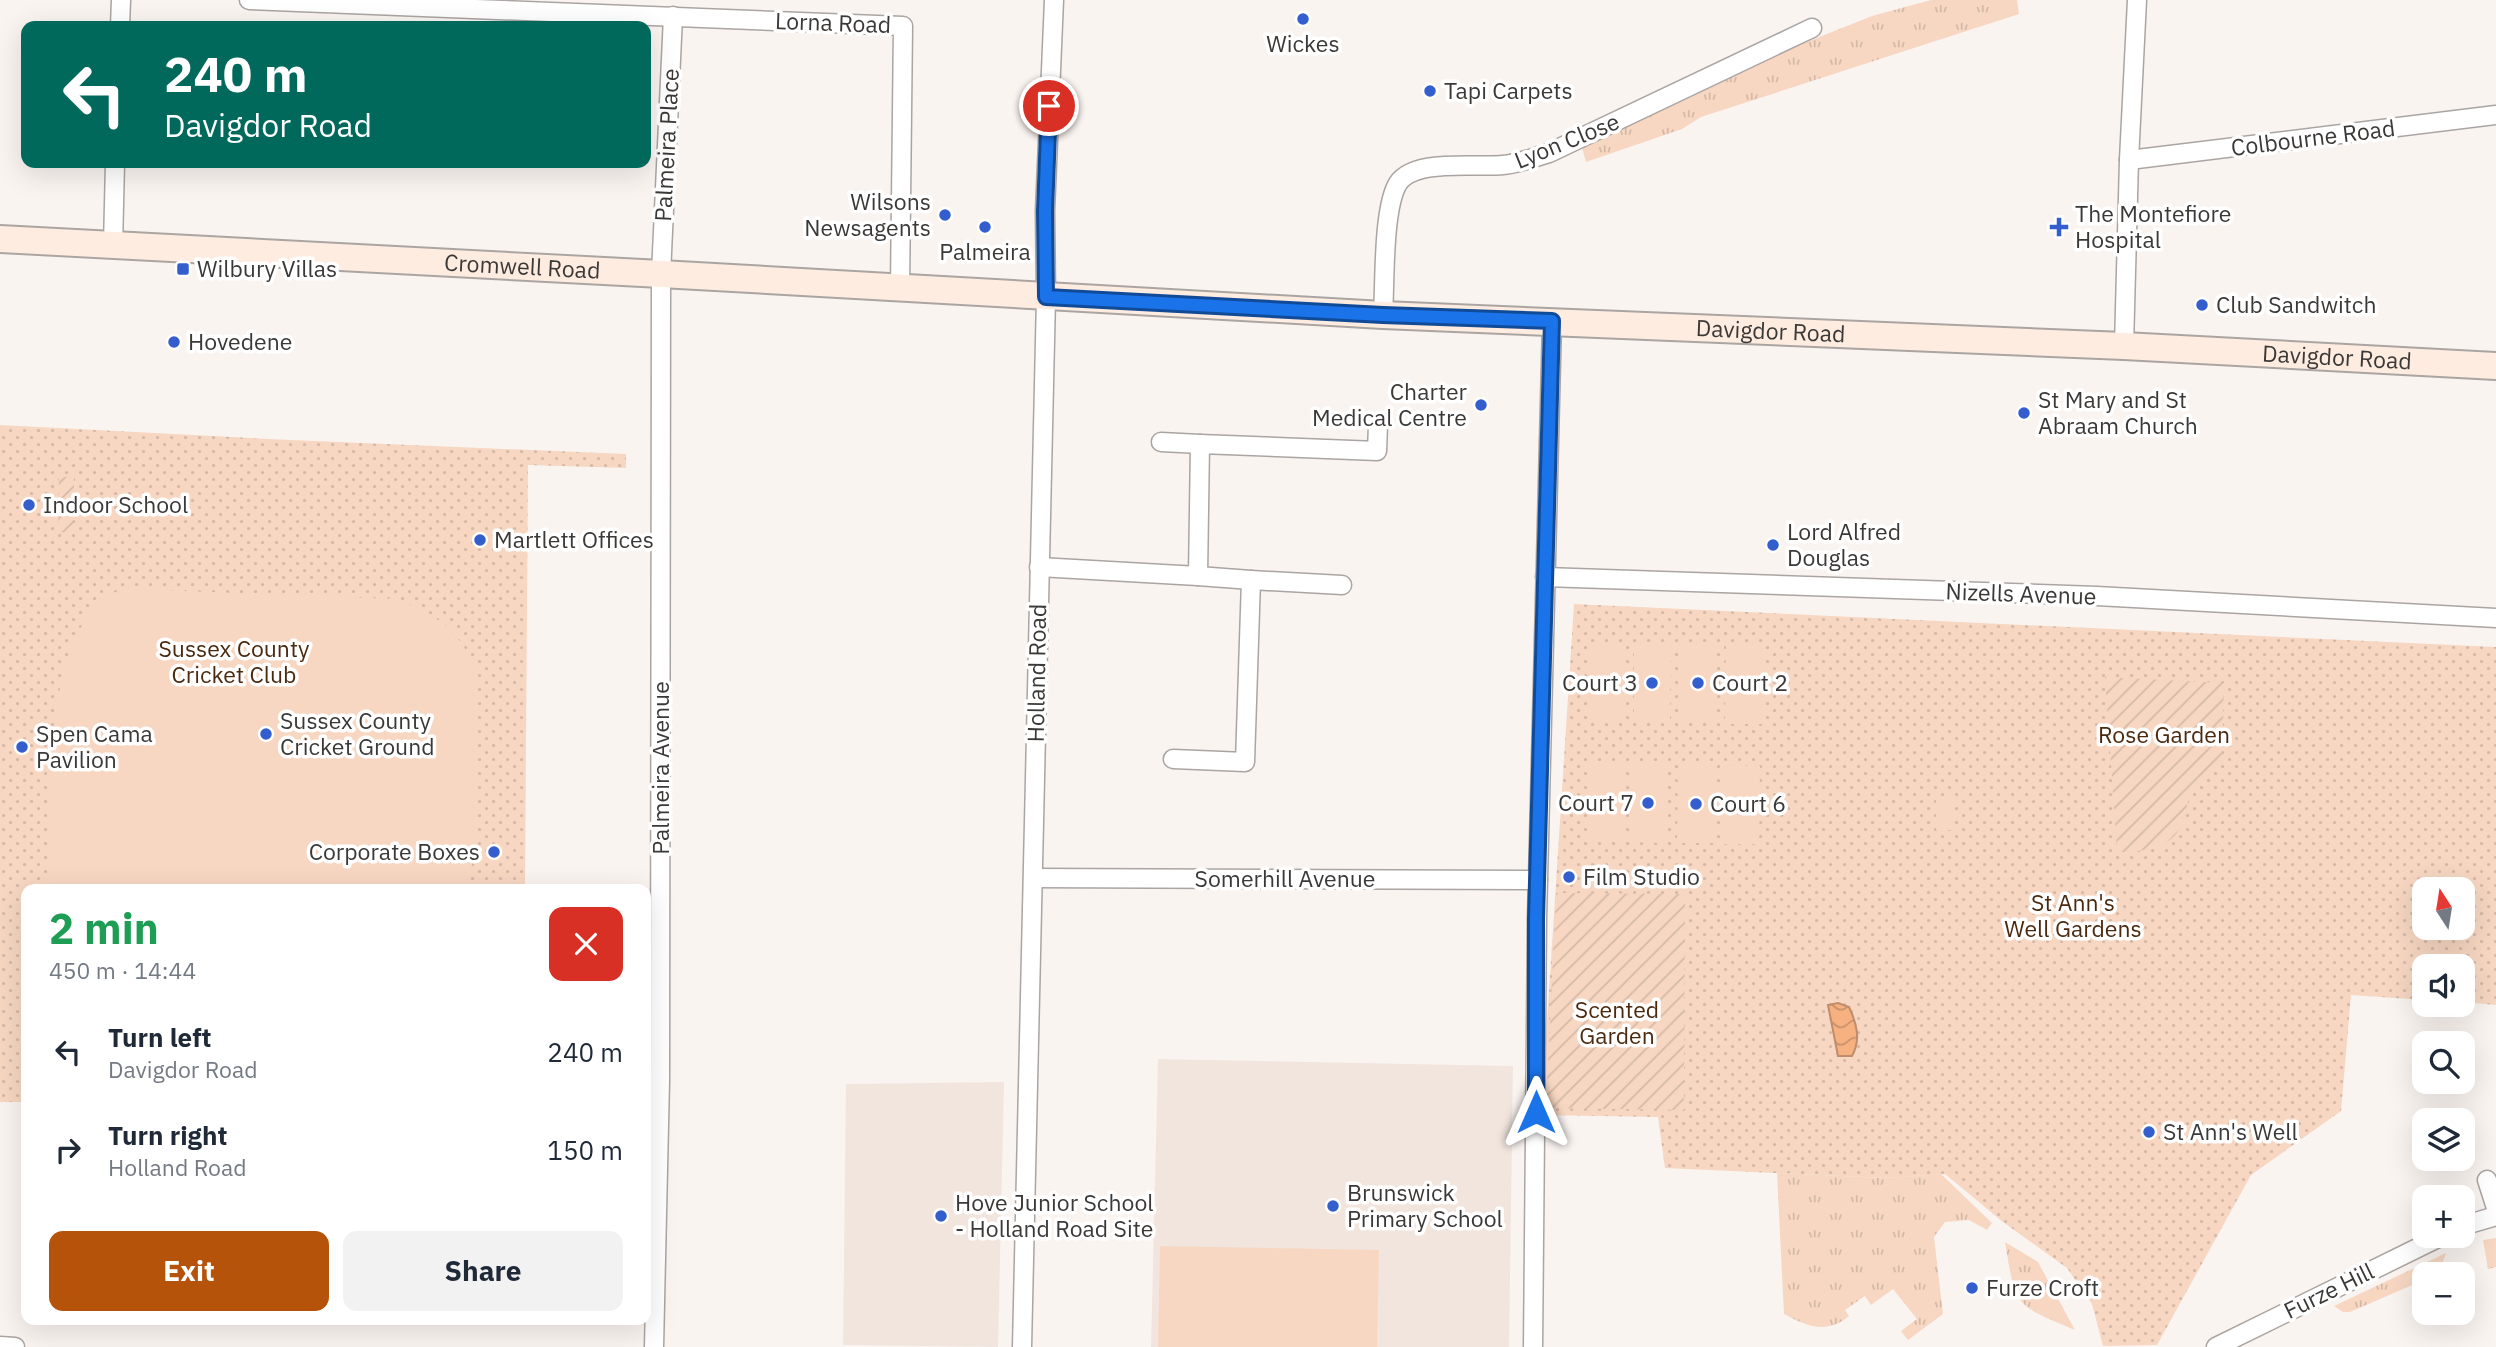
<!DOCTYPE html>
<meta charset="utf-8">
<style>
body{margin:0;font-family:"IBM Plex Sans",sans-serif;background:#f2f2f3;color:#1f2937;height:100vh;display:flex;flex-direction:column;font-size:26px;white-space:nowrap}
*{box-sizing:border-box;margin:0}
p{font-size:23px;color:#747a83}
.icon{flex:none;width:38px;height:38px;fill:none;stroke:currentColor;stroke-width:2;stroke-linecap:round;stroke-linejoin:round}
.map{position:relative;flex:1;overflow:hidden}
.panel{position:absolute;left:21px;top:884px;width:630px;height:441px;display:flex;flex-direction:column;background:#fff;border-radius:14px;box-shadow:0 7px 28px #0002}
.panel>*{flex:none}
.guide{position:absolute;left:21px;top:21px;width:630px;height:147px;border-radius:14px;box-shadow:0 7px 28px #0002;background:#00695c;color:#fff;overflow:hidden}
.needle{width:46px;rotate:348deg}
.buttons{position:absolute;left:2412px;top:877px;display:grid;gap:14px}
.buttons a{display:grid;place-items:center;width:63px;height:63px;border-radius:14px;background:#fff;box-shadow:0 7px 28px #0002;font-size:35px}
.pin{position:absolute;display:grid;place-items:center;width:60px;height:60px;color:#fff;margin:-30px;border:4px solid #fff;border-radius:50%;box-shadow:0 2px 7px #0007}
.me{position:absolute;width:77px;margin:-38px;rotate:0deg;stroke-linejoin:round;filter:drop-shadow(0 0 5px #0008)}
.turn{display:flex;align-items:center;gap:24px;height:147px;padding:0 28px;font-size:32px}
.turn .icon{width:91px;height:91px;stroke-width:2.5}
.turn b{display:block;font-size:49px;line-height:60px}
.round{display:grid;place-items:center;flex:none;width:74px;height:74px;border-radius:14px;background:#f2f2f3}
.headline{display:flex;align-items:center;justify-content:space-between;height:119px;padding:0 28px}
h1{font-size:42px;font-weight:700;line-height:52px;color:#1e9e55}
.action{display:flex;gap:14px;margin-top:auto;padding:14px 28px}
.action a{flex:1;height:80px;border-radius:14px;background:#b45309;color:#fff;font-size:28px;font-weight:700;line-height:80px;text-align:center}
.action a+a{background:#f2f2f3;color:#1f2937}
ul{padding:0;list-style:none}
li{display:flex;align-items:center;gap:21px;height:98px;padding:0 28px}
li div{flex:1}
li b{display:block;font-size:26px}
li em{font-style:normal}
.map>svg:first-child{display:block}
.built{fill:#f1e5de}
.grass{fill:url(#grass-tufts)}
.park{fill:url(#park-dots);fill-rule:evenodd}
.garden{fill:url(#garden-furrows)}
.pitch{fill:#f7d7c2}
.water{fill:url(#water-waves);stroke:#bf8d6b;stroke-width:2}
.lines{fill:none;stroke-linecap:round;stroke-linejoin:round}
.minor-casing{stroke:#aaa5a2;stroke-width:21}
.secondary-casing{stroke:#aaa5a2;stroke-width:30}
.minor{stroke:#fff;stroke-width:18}
.secondary{stroke:#feece0;stroke-width:26}
.route-casing{stroke:#114b97;stroke-width:18}
.route{stroke:#1a73e8;stroke-width:12}
.poi-dot{fill:#345ece;stroke:#fff;stroke-width:2.5}
.labels{text-anchor:middle;stroke-width:7;stroke-linejoin:round;paint-order:stroke}
.street-label{font-size:23px;fill:#3b3938;stroke:#fff}
.poi-label{font-size:23px;fill:#3b3938;stroke:#fff;text-anchor:start}
.park-label{font-size:23px;fill:#4b290f;stroke:#fff}
</style>
<div class="map">
<svg width="2496" height="1347" viewBox="0 0 2496 1347">
<defs>
<pattern id="grass-tufts" width="24" height="20" patternUnits="userSpaceOnUse" patternTransform="scale(1.75)"><rect width="24" height="20" fill="#f7d7c2"/><path d="M3 7l-1-3M5 7V3M7 7l1-3M15 17l-1-3M17 17v-4M19 17l1-3" fill="none" stroke="#d5b9a7"/></pattern>
<pattern id="park-dots" width="8" height="8" patternUnits="userSpaceOnUse" patternTransform="scale(1.75)"><rect width="8" height="8" fill="#f7d7c2"/><path d="M2 2h.1M6 6h.1" fill="none" stroke="#d5b9a7" stroke-width="1.8" stroke-linecap="round"/></pattern>
<pattern id="garden-furrows" width="10" height="10" patternUnits="userSpaceOnUse" patternTransform="scale(1.75)"><rect width="10" height="10" fill="#f7d7c2"/><path d="M-1 1l2-2M0 10L10 0M9 11l2-2" fill="none" stroke="#d5b9a7"/></pattern>
<pattern id="water-waves" width="16" height="10" patternUnits="userSpaceOnUse" patternTransform="scale(1.75)"><rect width="16" height="10" fill="#f7b181"/><path d="M0 5q4-4 8 0t8 0" fill="none" stroke="#c9916b"/></pattern>
</defs>
<rect width="100%" height="100%" fill="#faf4f1"/>
<!-- built -->
<g class="built">
<path d="M 1158,1059 L 1513,1066 L 1509,1347 L 1151,1347 Z"/>
<path d="M 1004,1082 L 998,1347 L 843,1345 L 846,1084 Z"/>
</g>
<!-- grass -->
<g class="grass">
<path d="M 1931,0 L 2017,0 L 2019,14 L 1701,117 L 1682,129 L 1586,162 L 1582,148 L 1764,59 L 1872,16 Z"/>
<path d="M 1777,1173 L 1886,1178 L 1941,1174 L 1992,1223 L 1987,1230 L 1969,1220 L 1945,1222 L 1934,1237 L 1943,1314 L 1908,1340 L 1901,1331 L 1917,1319 L 1893,1289 L 1871,1305 L 1865,1296 L 1845,1310 L 1849,1316 C 1827,1335 1806,1326 1784,1314 Z"/>
<path d="M 2496,1238 L 2496,1267 L 2488,1269 L 2483,1240 Z"/>
<path d="M 2005,1242 L 2038,1262 L 2075,1330 C 2014,1304 2016,1308 2005,1242 Z"/>
<path d="M 2446,1253 L 2439,1273 L 2424,1274 L 2424,1280 L 2350,1312 L 2343,1312 L 2334,1306 Z"/>
</g>
<!-- park -->
<g class="park">
<path d="M 0,425 L 268,439 L 626,454 L 626,468 L 528,465 L 525,889 L 26,889 L 26,1102 L 0,1102 Z"/>
<path d="M 1574,604 L 2496,647 L 2496,1005 L 2462,1002 L 2462,966 L 2424,966 L 2424,1000 L 2351,995 L 2341,1111 L 2251,1175 L 2157,1345 L 2103,1346 L 2092,1304 L 2067,1268 L 2003,1222 L 1945,1174 L 1886,1178 L 1665,1168 L 1658,1117 L 1541,1115 ZM 2424,889 L 2462,889 L 2462,928 L 2424,928 Z"/>
</g>
<!-- garden -->
<g class="garden">
<path d="M 59,477 L 74,477 L 73,533 L 58,532 Z"/>
<path d="M 2105,677 L 2224,683 L 2222,763 C 2216,766 2208,769 2203,774 C 2190,786 2188,803 2184,818 C 2176,849 2143,852 2117,852 Z"/>
<path d="M 1556,893 L 1685,894 L 1684,1110 L 1546,1108 Z"/>
</g>
<!-- pitch -->
<g class="pitch">
<path d="M 131,589 L 395,599 C 437,613 459,631 478,672 L 478,810 L 469,889 L 49,889 C 46,819 43,633 111,594 C 117,591 125,590 131,589 Z"/>
<path d="M 1590,642 L 1626,643 L 1626,721 L 1589,721 Z"/>
<path d="M 1634,643 L 1671,643 L 1670,722 L 1634,722 Z"/>
<path d="M 1680,644 L 1717,644 L 1716,723 L 1680,722 Z"/>
<path d="M 1726,645 L 1762,645 L 1762,724 L 1725,724 Z"/>
<path d="M 1587,764 L 1624,764 L 1623,842 L 1587,842 Z"/>
<path d="M 1631,764 L 1667,764 L 1666,843 L 1630,842 Z"/>
<path d="M 1678,765 L 1714,765 L 1713,843 L 1677,843 Z"/>
<path d="M 1724,765 L 1760,766 L 1759,844 L 1723,844 Z"/>
<path d="M 1936,800 L 1952,800 L 1951,830 L 1936,830 Z"/>
<path d="M 1160,1246 L 1379,1250 L 1377,1347 L 1158,1347 Z"/>
</g>
<!-- water -->
<path class="water" d="M 1838,1003 L 1849,1007 C 1857,1024 1861,1040 1852,1056 L 1838,1056 L 1828,1005 Z"/>
<g class="lines">
<!-- minor casing -->
<g class="minor-casing">
<g id="minor">
<path d="M 249,0 L 903,26 L 900,288"/>
<path d="M 120,26 L 121,0"/>
<path d="M 2129,160 L 2496,115"/>
<path d="M 113,246 L 115,163"/>
<path d="M 1383,315 C 1385,282 1383,215 1396,187 C 1409,157 1476,168 1503,165 C 1518,164 1534,157 1549,153 L 1812,28"/>
<path d="M 2124,346 L 2129,160 L 2137,0"/>
<path d="M 1161,442 L 1200,444"/>
<path d="M 1039,567 L 1198,576"/>
<path d="M 1545,577 L 2097,596 L 2496,618"/>
<path d="M 1251,580 L 1342,585"/>
<path d="M 1173,759 L 1245,762 L 1251,580 L 1198,576 L 1200,444 L 1377,451 L 1378,425"/>
<path d="M 1033,878 L 1538,880"/>
<path d="M 2487,1180 L 2496,1208"/>
<path d="M 2462,1226 L 2496,1216"/>
<path d="M 0,1346 L 15,1347"/>
<path d="M 654,1347 L 660,1080 L 661,274 L 673,16"/>
<path d="M 1022,1347 L 1046,297 L 1045,211 L 1054,0"/>
<path d="M 1533,1347 L 1537,919 L 1552,321"/>
<path d="M 2216,1347 L 2442,1236"/>
</g>
</g>
<!-- secondary casing -->
<g class="secondary-casing">
<g id="secondary">
<path id="s1" d="M 0,239 L 661,274 L 1383,315 L 2124,346 L 2496,366"/>
</g>
</g>
<!-- minor -->
<use href="#minor" class="minor"/>
<!-- secondary -->
<use href="#secondary" class="secondary"/>
</g>
<g class="lines">
<!-- route casing -->
<g class="route-casing">
<path id="route" d="M 1049,106 L 1045,211 L 1046,297 L 1383,315 L 1552,321 L 1536,919 L 1536,1112"/>
</g>
<!-- route -->
<use href="#route" class="route"/>
</g>
<!-- markers -->
<g class="poi-dot">
<circle cx="1303" cy="19" r="7"/>
<circle cx="1430" cy="91" r="7"/>
<circle cx="945" cy="215" r="7"/>
<circle cx="985" cy="227" r="7"/>
<path d="M2055.5 216.5h7v7h7v7h-7v7h-7v-7h-7v-7h7z"/>
<rect x="176" y="262" width="14" height="14" rx="3.5"/>
<circle cx="2202" cy="305" r="7"/>
<circle cx="174" cy="342" r="7"/>
<circle cx="1481" cy="405" r="7"/>
<circle cx="2024" cy="413" r="7"/>
<circle cx="29" cy="505" r="7"/>
<circle cx="480" cy="540" r="7"/>
<circle cx="1773" cy="545" r="7"/>
<circle cx="1652" cy="683" r="7"/>
<circle cx="1698" cy="683" r="7"/>
<circle cx="266" cy="734" r="7"/>
<circle cx="22" cy="747" r="7"/>
<circle cx="1648" cy="803" r="7"/>
<circle cx="1696" cy="804" r="7"/>
<circle cx="494" cy="852" r="7"/>
<circle cx="1569" cy="877" r="7"/>
<circle cx="2149" cy="1132" r="7"/>
<circle cx="1333" cy="1206" r="7"/>
<circle cx="941" cy="1216" r="7"/>
<circle cx="1972" cy="1288" r="7"/>
</g>
<g class="labels">
<!-- street labels -->
<g class="street-label">
<text transform="translate(833 23) rotate(2)" y="8">Lorna Road</text>
<text transform="translate(2313 138) rotate(-7)" y="8">Colbourne Road</text>
<text transform="translate(1567 141) rotate(-22)" y="8">Lyon Close</text>
<text transform="translate(667 145) rotate(-87)" y="8">Palmeira Place</text>
<text dy="8" stroke="none"><textPath href="#s1" startOffset="523">Cromwell Road</textPath></text>
<text dy="8" stroke="none"><textPath href="#s1" startOffset="1773">Davigdor Road</textPath></text>
<text dy="8" stroke="none"><textPath href="#s1" startOffset="2340">Davigdor Road</textPath></text>
<text transform="translate(2021 594) rotate(2)" y="8">Nizells Avenue</text>
<text transform="translate(1037 673) rotate(-89)" y="8">Holland Road</text>
<text transform="translate(661 768) rotate(-90)" y="8">Palmeira Avenue</text>
<text x="1285" y="887">Somerhill Avenue</text>
<text transform="translate(2329 1291) rotate(-26)" y="8">Furze Hill</text>
</g>
<!-- poi labels -->
<g class="poi-label">
<text x="1303" y="52" text-anchor="middle">Wickes</text>
<text x="1444" y="99">Tapi Carpets</text>
<text x="931" y="210" text-anchor="end">Wilsons<tspan x="931" dy="26">Newsagents</tspan></text>
<text x="2075" y="222">The Montefiore<tspan x="2075" dy="26">Hospital</tspan></text>
<text x="985" y="260" text-anchor="middle">Palmeira</text>
<text x="197" y="277">Wilbury Villas</text>
<text x="2216" y="313">Club Sandwitch</text>
<text x="188" y="350">Hovedene</text>
<text x="1467" y="400" text-anchor="end">Charter<tspan x="1467" dy="26">Medical Centre</tspan></text>
<text x="2038" y="408">St Mary and St<tspan x="2038" dy="26">Abraam Church</tspan></text>
<text x="43" y="513">Indoor School</text>
<text x="1787" y="540">Lord Alfred<tspan x="1787" dy="26">Douglas</tspan></text>
<text x="494" y="548">Martlett Offices</text>
<text x="1638" y="691" text-anchor="end">Court 3</text>
<text x="1712" y="691">Court 2</text>
<text x="280" y="729">Sussex County<tspan x="280" dy="26">Cricket Ground</tspan></text>
<text x="36" y="742">Spen Cama<tspan x="36" dy="26">Pavilion</tspan></text>
<text x="1634" y="811" text-anchor="end">Court 7</text>
<text x="1710" y="812">Court 6</text>
<text x="480" y="860" text-anchor="end">Corporate Boxes</text>
<text x="1583" y="885">Film Studio</text>
<text x="2163" y="1140">St Ann's Well</text>
<text x="1347" y="1201">Brunswick<tspan x="1347" dy="26">Primary School</tspan></text>
<text x="955" y="1211">Hove Junior School<tspan x="955" dy="26">- Holland Road Site</tspan></text>
<text x="1986" y="1296">Furze Croft</text>
</g>
<!-- park labels -->
<g class="park-label">
<text x="234" y="657">Sussex County<tspan x="234" dy="26">Cricket Club</tspan></text>
<text x="2164" y="743">Rose Garden</text>
<text x="2073" y="911">St Ann's<tspan x="2073" dy="26">Well Gardens</tspan></text>
<text x="1617" y="1018">Scented<tspan x="1617" dy="26">Garden</tspan></text>
</g>
</g>
</svg>
<div class="buttons">
<a><svg class="needle" viewBox="-14 -14 28 28"><path d="M0-13l5 13h-10z" fill="#e53935"/><path d="M0 13l5-13h-10z" fill="#747a83"/></svg></a>
<a><svg class="icon" aria-label="sound" viewBox="0 0 24 24"><path d="M4 9h4l5-4v14l-5-4H4zM17 9q2 3 0 6"/></svg></a>
<a><svg class="icon" aria-label="search" viewBox="0 0 24 24"><circle cx="10" cy="10" r="6"/><path d="M15 15l6 6"/></svg></a>
<a><svg class="icon" aria-label="layers" viewBox="0 0 24 24"><path d="M12 4l9 5-9 5-9-5zM3 14l9 5 9-5"/></svg></a>
<a>+</a>
<a>−</a>
</div>
<div class="pin" style="left:1049px;top:106px;background:#d93025"><svg class="icon" aria-label="arrive" viewBox="0 0 24 24"><path d="M6 21V4h12l-3 4 3 4H6"/></svg></div>
<svg class="me" style="left:1536px;top:1112px" viewBox="-20 -20 40 40"><path d="M0-17L14 15 0 8-14 15z" fill="#1a73e8" stroke="#fff" stroke-width="4"/></svg>
<div class="guide">
<div class="turn"><svg class="icon" aria-label="left" viewBox="0 0 24 24"><path d="M17 20v-9H6M10 6l-5 5 5 5"/></svg><div><b>240 m</b>Davigdor Road</div></div>
</div>
<section class="panel">
<div class="headline"><div><h1>2 min</h1><p>450 m · 14:44</p></div><a class="round" style="background:#d93025;color:#fff"><svg class="icon" aria-label="close" viewBox="0 0 24 24"><path d="M6 6l12 12M18 6L6 18"/></svg></a></div>
<ul>
<li><svg class="icon" aria-label="left" viewBox="0 0 24 24"><path d="M17 20v-9H6M10 6l-5 5 5 5"/></svg><div><b>Turn left</b><p>Davigdor Road</p></div><em>240 m</em></li>
<li><svg class="icon" aria-label="right" viewBox="0 0 24 24"><path d="M7 20v-9h11M14 6l5 5-5 5"/></svg><div><b>Turn right</b><p>Holland Road</p></div><em>150 m</em></li>
</ul>
<div class="action"><a>Exit</a><a>Share</a></div>
</section>
</div>
